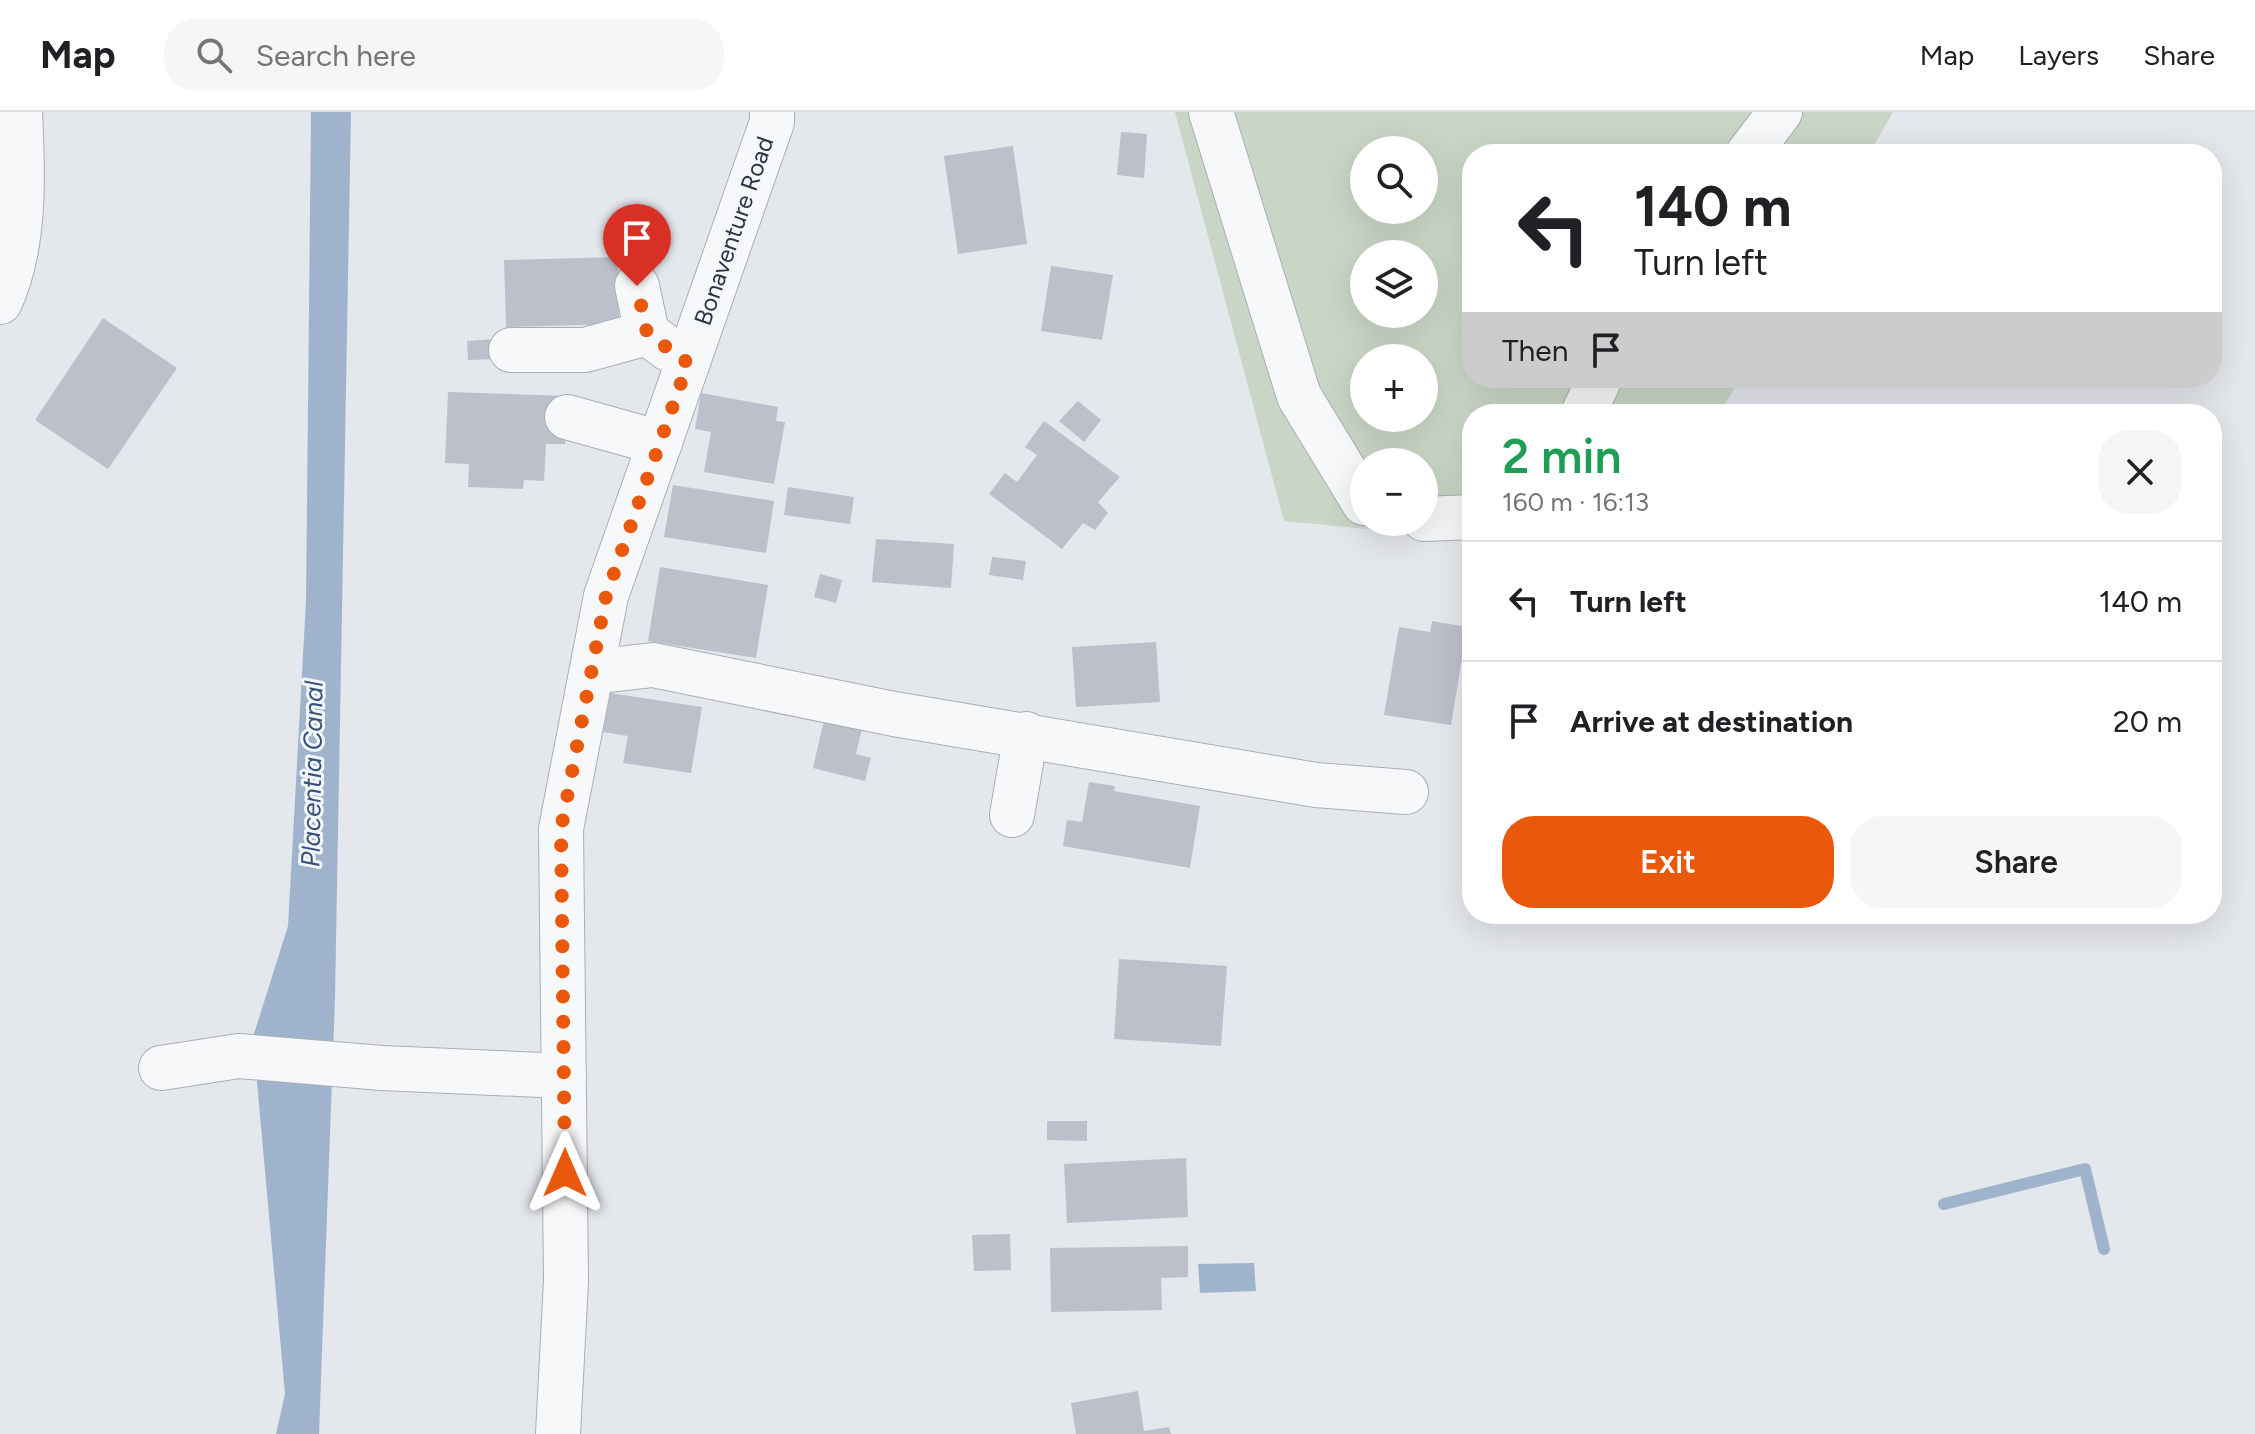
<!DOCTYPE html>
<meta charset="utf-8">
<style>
body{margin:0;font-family:Figtree,sans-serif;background:#f6f6f6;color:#202124;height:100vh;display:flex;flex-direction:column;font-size:30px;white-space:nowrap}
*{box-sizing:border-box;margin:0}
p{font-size:26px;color:#757577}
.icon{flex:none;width:44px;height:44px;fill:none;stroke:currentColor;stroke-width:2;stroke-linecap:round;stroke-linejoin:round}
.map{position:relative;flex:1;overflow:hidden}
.sheet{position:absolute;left:1462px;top:292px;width:760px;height:520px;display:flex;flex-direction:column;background:#fff;border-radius:32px;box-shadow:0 8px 32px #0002}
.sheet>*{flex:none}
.top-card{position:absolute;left:1462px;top:32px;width:760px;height:244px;border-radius:32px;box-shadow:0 8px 32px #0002;background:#fff;color:#202124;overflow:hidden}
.controls{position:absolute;left:1350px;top:24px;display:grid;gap:16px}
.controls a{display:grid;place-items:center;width:88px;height:88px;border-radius:50%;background:#fff;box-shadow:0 8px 32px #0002;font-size:40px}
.pin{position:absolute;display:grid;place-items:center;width:68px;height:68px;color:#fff;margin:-82px -34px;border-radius:50% 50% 50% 0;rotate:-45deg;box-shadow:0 0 8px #0007}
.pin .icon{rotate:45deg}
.me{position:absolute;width:88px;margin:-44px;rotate:0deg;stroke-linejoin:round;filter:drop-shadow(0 0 6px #0008)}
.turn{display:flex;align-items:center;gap:28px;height:168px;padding:0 40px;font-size:36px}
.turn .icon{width:104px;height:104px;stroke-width:2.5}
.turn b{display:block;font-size:56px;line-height:68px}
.then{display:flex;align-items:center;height:76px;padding:0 40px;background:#0003;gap:16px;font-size:30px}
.round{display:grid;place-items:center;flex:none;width:84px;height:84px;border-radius:32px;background:#f6f6f6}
.summary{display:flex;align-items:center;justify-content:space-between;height:136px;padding:0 40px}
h1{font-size:48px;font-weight:600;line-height:60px;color:#1e9e55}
.action{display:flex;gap:16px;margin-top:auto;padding:16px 40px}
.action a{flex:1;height:92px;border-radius:32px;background:#ea580c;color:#fff;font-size:32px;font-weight:600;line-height:92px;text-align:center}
.action a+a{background:#f6f6f6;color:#202124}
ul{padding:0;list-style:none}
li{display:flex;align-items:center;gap:24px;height:120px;padding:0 40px;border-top:2px solid #e0e0e0}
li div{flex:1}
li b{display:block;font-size:30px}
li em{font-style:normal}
header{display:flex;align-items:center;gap:48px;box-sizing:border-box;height:112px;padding:0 40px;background:#fff;border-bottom:2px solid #e0e0e0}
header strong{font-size:38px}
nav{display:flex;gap:44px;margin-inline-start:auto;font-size:28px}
.search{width:560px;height:72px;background:#f6f6f6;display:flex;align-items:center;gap:20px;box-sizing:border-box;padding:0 28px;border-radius:32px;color:#757577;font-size:30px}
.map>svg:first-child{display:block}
.green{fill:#c9d6c5;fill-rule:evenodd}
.water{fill:#9fb4cc}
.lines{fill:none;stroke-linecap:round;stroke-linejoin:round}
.stream{stroke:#9fb4cc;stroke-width:12}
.building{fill:#bbc0ca}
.minor-casing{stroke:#a9aeb7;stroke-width:46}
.minor{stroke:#f7f8fa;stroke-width:44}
.route{stroke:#ea580c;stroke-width:14;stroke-dasharray:0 25.2}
.labels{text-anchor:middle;stroke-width:6;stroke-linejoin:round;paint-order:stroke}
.street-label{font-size:24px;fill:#2b3445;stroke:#f4f6f9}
.water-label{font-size:26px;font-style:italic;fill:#34527a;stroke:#f4f6f9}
</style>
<header>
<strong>Map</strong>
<div class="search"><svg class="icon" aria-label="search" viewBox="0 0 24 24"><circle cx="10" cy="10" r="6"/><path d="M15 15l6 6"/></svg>Search here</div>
<nav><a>Map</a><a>Layers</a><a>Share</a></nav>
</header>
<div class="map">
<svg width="2255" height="1322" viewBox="0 0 2255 1322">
<rect width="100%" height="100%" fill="#e4e7ec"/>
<!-- green -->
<path class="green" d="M 1175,0 L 1893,0 L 1869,42 L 1472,42 L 1472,266 L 1740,266 L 1719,302 L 1472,302 L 1472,427 L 1284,409 ZM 1364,38 L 1424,38 L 1424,98 L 1364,98 ZM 1364,142 L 1424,142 L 1424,202 L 1364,202 ZM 1364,246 L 1424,246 L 1424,306 L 1364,306 ZM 1364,350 L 1424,350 L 1424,410 L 1364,410 Z"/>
<!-- water -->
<g class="water">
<path d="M 311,0 L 351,0 L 335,886 L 319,1322 L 276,1322 L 285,1282 L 253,925 L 288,814 L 306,489 Z"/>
<path d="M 1254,1151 L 1256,1179 L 1200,1181 L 1198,1152 Z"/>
</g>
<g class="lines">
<!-- stream -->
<path class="stream" d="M 1944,1092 L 2085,1057 L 2104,1137"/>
</g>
<!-- building -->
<g class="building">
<path d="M 1121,20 L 1147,22 L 1144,66 L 1117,63 Z"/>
<path d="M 1013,34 L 1027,132 L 958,142 L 944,44 Z"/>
<path d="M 618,145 L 619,212 L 506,215 L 504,148 Z"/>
<path d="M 1051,154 L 1113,163 L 1102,228 L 1041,219 Z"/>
<path d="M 103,206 L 177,256 L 108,357 L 35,308 Z"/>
<path d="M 496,227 L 497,247 L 468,248 L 467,229 Z"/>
<path d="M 448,280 L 567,284 L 565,332 L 546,332 L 544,369 L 524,368 L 523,377 L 468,375 L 469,352 L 445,351 Z"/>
<path d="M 701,281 L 778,295 L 776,309 L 785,310 L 774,372 L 704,360 L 711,320 L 695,317 Z"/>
<path d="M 1078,289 L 1101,308 L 1084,330 L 1059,309 Z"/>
<path d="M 1044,309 L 1120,365 L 1098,390 L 1108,401 L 1095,418 L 1083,411 L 1062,437 L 989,382 L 1005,361 L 1017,370 L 1037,343 L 1025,335 Z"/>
<path d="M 673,373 L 774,389 L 766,441 L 664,425 Z"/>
<path d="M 788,375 L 854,385 L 850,412 L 784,403 Z"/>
<path d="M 876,427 L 954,432 L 951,476 L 872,470 Z"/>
<path d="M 992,445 L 1026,449 L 1023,468 L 989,463 Z"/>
<path d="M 660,455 L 768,473 L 756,546 L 648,529 Z"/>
<path d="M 820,462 L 842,468 L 836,491 L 814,485 Z"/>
<path d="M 1432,509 L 1467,515 L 1451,613 L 1384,603 L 1399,515 L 1430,520 Z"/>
<path d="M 1156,530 L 1160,590 L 1076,595 L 1072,535 Z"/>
<path d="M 610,581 L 702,595 L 691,661 L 623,651 L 628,624 L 603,620 Z"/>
<path d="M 824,608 L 862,617 L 856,642 L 871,646 L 865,669 L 813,656 Z"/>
<path d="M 1089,670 L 1115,674 L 1114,679 L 1200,694 L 1190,756 L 1063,734 L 1067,708 L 1082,710 Z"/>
<path d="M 1119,847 L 1227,854 L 1221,934 L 1114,927 Z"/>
<path d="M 1047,1009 L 1087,1009 L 1087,1029 L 1047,1028 Z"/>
<path d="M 1186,1046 L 1188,1105 L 1067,1111 L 1064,1052 Z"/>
<path d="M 1010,1122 L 1011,1158 L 974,1159 L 972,1123 Z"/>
<path d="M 1188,1134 L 1188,1165 L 1161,1166 L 1162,1198 L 1051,1200 L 1050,1136 Z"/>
<path d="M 1138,1279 L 1144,1319 L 1169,1315 L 1171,1322 L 1076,1322 L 1071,1291 Z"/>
</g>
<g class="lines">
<!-- minor casing -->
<g class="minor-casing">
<g id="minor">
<path d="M 1211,0 L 1299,284 L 1364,391"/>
<path d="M 1748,42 L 1780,0"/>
<path d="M 637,174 L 647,221 L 670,238"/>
<path d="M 0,190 C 26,134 23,60 20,0"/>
<path d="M 511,238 L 585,238 L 647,221"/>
<path d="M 1583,302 L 1600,266"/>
<path d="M 567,305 L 660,331"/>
<path d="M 1424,407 L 1472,405"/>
<path d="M 592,560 L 653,553 L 894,602 L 1316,673 L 1406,680"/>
<path d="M 1012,703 L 1026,622"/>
<path d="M 161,956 L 239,944 L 382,956 L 564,964"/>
<path d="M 558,1322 L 566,1169 L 561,717 L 606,484 L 772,10 L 772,0"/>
</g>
</g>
<!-- minor -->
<use href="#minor" class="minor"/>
</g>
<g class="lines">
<!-- route -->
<path class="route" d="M 565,1061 L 561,717 L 606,484 L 688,251 L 647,221 L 637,174"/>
</g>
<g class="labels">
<!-- street labels -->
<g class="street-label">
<text transform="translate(734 119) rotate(-71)" y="8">Bonaventure Road</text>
</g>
<!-- water labels -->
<g class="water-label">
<text transform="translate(312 662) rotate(-89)" y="9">Placentia Canal</text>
</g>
</g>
</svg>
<div class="controls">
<a><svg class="icon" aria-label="search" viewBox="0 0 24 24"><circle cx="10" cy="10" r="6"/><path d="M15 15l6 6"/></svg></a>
<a><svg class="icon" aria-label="layers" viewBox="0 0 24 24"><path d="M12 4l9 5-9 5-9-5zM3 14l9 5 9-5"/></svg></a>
<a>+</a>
<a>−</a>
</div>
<div class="pin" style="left:637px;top:174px;background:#d93025"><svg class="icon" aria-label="arrive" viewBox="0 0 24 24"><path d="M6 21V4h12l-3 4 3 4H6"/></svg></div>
<svg class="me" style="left:565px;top:1061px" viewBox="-20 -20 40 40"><path d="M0-17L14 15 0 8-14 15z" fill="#ea580c" stroke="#fff" stroke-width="4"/></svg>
<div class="top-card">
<div class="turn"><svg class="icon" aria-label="left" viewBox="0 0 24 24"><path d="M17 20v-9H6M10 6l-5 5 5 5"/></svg><div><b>140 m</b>Turn left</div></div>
<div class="then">Then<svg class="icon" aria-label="arrive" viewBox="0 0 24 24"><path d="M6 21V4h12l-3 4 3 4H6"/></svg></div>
</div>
<section class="sheet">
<div class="summary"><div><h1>2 min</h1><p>160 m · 16:13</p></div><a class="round"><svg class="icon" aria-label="close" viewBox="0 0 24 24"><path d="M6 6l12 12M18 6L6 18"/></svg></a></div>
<ul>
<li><svg class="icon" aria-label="left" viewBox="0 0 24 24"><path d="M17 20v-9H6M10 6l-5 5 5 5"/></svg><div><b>Turn left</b></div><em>140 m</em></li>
<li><svg class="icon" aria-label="arrive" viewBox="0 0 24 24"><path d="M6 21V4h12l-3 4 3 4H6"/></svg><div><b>Arrive at destination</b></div><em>20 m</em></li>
</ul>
<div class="action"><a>Exit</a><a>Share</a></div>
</section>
</div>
